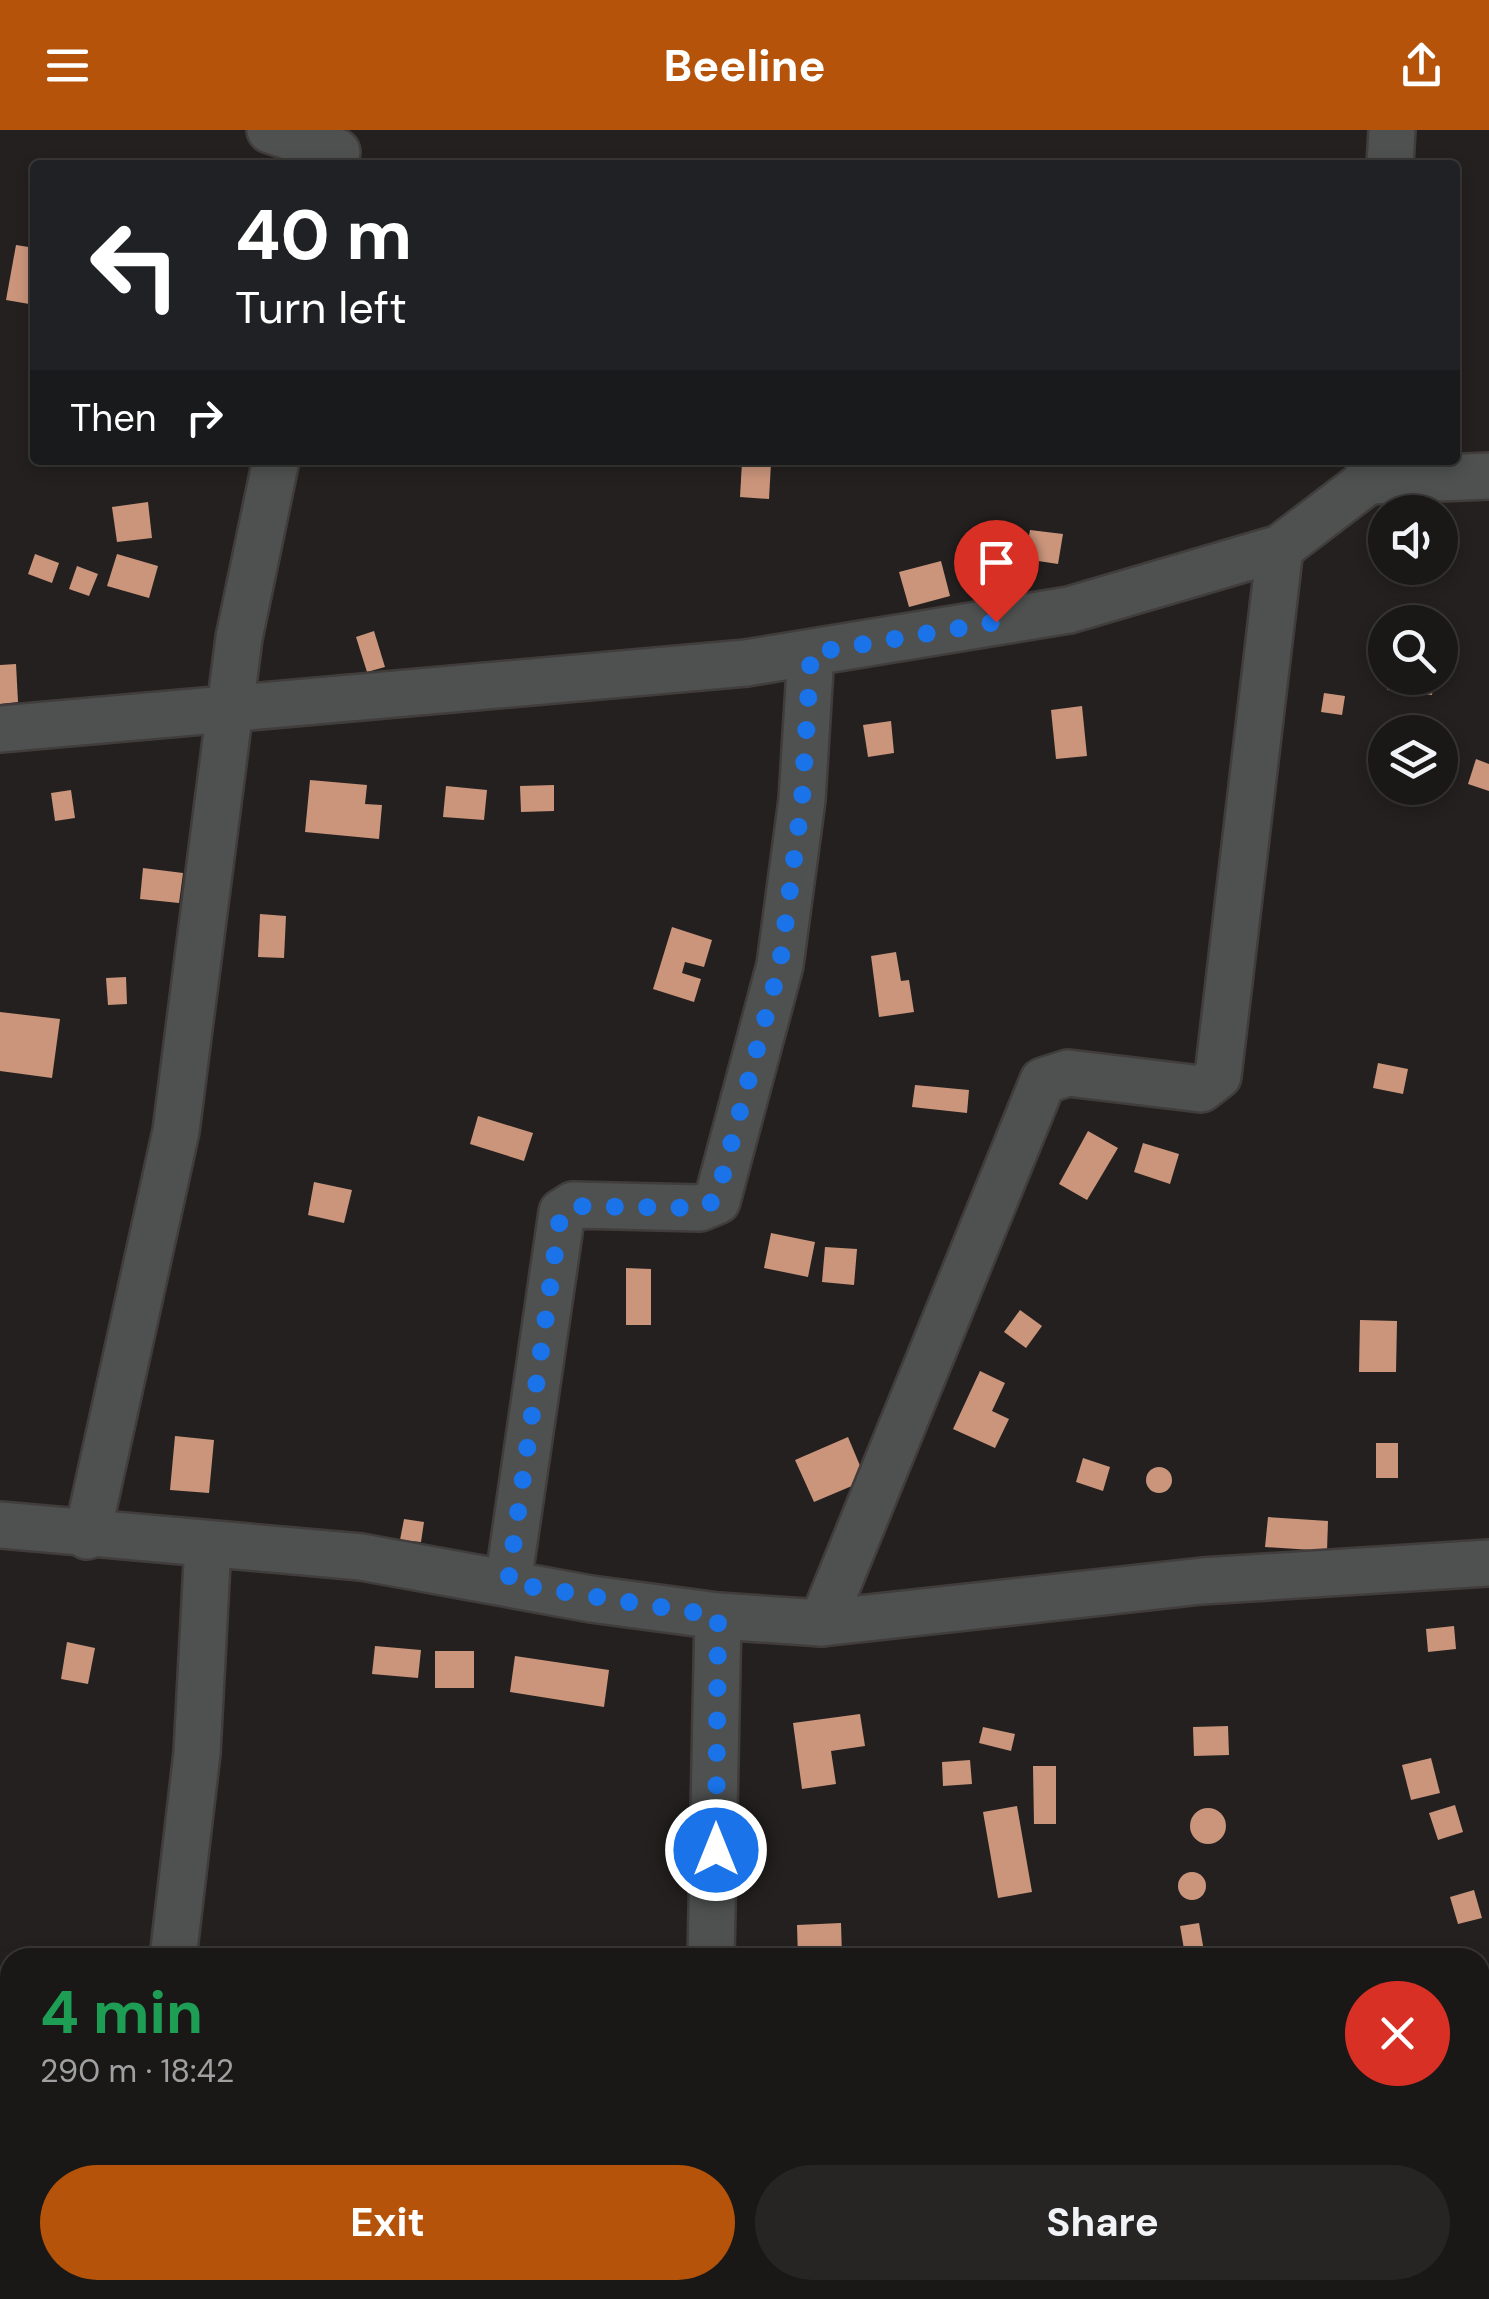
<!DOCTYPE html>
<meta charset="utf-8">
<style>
body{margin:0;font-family:"DM Sans",sans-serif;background:#272524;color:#f1f3f6;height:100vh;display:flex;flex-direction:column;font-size:38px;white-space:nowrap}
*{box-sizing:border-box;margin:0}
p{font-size:32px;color:#9fa0a1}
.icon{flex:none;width:55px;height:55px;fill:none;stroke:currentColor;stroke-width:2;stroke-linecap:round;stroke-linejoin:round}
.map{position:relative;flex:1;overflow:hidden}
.side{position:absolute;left:0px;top:1818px;width:1490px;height:352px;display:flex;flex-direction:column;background:#1a1817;border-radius:30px 30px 0 0;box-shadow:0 5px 15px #0003,0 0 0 2px #383736}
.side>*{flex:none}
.hud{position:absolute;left:30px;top:30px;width:1430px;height:305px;border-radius:10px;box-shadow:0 5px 15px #0003,0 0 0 2px #383736;background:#202124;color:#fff;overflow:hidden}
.tools{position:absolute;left:1368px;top:365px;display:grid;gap:20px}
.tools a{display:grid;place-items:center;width:90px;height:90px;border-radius:50%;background:#1a1817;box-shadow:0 5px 15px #0003,0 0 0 2px #383736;font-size:50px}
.pin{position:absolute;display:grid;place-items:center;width:85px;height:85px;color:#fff;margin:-102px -42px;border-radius:50% 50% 50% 0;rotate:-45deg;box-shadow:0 0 10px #0007}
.pin .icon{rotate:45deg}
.me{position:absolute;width:110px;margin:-55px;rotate:0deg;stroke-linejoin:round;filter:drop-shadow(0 0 8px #0008)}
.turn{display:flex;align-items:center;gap:35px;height:210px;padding:0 40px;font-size:45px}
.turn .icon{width:130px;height:130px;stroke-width:2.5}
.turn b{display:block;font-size:70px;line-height:85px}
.then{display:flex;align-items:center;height:95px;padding:0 40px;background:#0003;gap:20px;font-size:38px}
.round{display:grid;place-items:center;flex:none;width:105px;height:105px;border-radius:52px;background:#272524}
.head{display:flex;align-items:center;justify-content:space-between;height:170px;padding:0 40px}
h1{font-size:60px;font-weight:700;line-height:75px;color:#1e9e55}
.button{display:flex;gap:20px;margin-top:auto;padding:20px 40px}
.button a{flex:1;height:115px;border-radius:60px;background:#b45309;color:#fff;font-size:40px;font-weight:700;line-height:115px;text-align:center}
.button a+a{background:#272524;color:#f1f3f6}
header{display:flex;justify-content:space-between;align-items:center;height:130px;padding:0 40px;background:#b45309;color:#fff;font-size:45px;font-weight:700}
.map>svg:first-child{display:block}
.building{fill:#ca957b}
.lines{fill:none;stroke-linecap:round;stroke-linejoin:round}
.street-casing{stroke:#403d3c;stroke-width:50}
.street{stroke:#4f5151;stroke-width:45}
.route{stroke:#1a73e8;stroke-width:18;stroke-dasharray:0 32.4}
</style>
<header><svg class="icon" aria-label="menu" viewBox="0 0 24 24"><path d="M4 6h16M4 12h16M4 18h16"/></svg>Beeline<svg class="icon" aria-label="share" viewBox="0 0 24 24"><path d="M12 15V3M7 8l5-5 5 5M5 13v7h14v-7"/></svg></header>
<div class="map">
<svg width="1489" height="2169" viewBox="0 0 1489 2169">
<rect width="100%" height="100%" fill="#23201f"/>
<!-- building -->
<g class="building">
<path d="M 16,115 L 35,118 L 35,175 L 6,170 Z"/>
<path d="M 742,332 L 771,333 L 769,369 L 740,367 Z"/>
<path d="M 148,372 L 152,408 L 117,412 L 112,377 Z"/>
<path d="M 1030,400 L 1063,404 L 1058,434 L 1025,429 Z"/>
<path d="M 35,424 L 59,433 L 52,453 L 28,444 Z"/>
<path d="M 117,424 L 158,436 L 149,468 L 107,456 Z"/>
<path d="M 941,431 L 950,466 L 909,477 L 899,442 Z"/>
<path d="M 77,436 L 98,444 L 89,466 L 69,459 Z"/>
<path d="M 374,501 L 385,537 L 367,542 L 356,507 Z"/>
<path d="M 16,534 L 18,572 L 0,574 L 0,535 Z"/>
<path d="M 1389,548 L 1434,548 L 1432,565 L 1387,560 Z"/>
<path d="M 1324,563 L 1345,566 L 1342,585 L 1321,582 Z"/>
<path d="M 1082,576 L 1087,626 L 1056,629 L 1051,580 Z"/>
<path d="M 891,591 L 894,623 L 868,627 L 863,595 Z"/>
<path d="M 1476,629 L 1489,634 L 1489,661 L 1468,654 Z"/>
<path d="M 310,650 L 367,655 L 365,674 L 382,675 L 379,709 L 305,702 Z"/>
<path d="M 554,655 L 554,681 L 521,682 L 520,656 Z"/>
<path d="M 446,656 L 487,660 L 484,690 L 443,687 Z"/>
<path d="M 71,660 L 75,688 L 55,691 L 51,663 Z"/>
<path d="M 143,738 L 183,743 L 179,773 L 140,769 Z"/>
<path d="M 260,784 L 286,786 L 284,828 L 258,827 Z"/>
<path d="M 672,797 L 712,810 L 704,837 L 685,832 L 682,843 L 701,849 L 694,872 L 653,859 Z"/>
<path d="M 896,822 L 901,851 L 909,850 L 914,882 L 879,887 L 871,826 Z"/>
<path d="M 126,847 L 127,874 L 108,875 L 106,848 Z"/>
<path d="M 0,882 L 60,889 L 52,948 L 0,941 Z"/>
<path d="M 1378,933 L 1408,939 L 1403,964 L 1373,958 Z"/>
<path d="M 915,955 L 969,960 L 967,983 L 912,977 Z"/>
<path d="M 478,986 L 533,1003 L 524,1031 L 470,1014 Z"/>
<path d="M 1088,1001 L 1118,1018 L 1087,1070 L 1059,1054 Z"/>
<path d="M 1143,1013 L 1179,1024 L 1170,1054 L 1134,1042 Z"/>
<path d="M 314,1052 L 352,1060 L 344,1093 L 308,1085 Z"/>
<path d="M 771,1103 L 815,1112 L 808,1147 L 764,1138 Z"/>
<path d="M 825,1117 L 857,1119 L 854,1155 L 822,1152 Z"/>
<path d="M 626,1138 L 651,1139 L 651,1195 L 626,1195 Z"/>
<path d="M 1020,1180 L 1042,1196 L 1026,1218 L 1004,1202 Z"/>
<path d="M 1360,1190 L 1397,1191 L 1396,1242 L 1359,1242 Z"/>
<path d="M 980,1241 L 1005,1253 L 992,1281 L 1009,1289 L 995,1318 L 953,1299 Z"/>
<path d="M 175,1306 L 214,1310 L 209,1363 L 170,1360 Z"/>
<path d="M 848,1307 L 866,1350 L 814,1372 L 795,1330 Z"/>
<rect x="1376" y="1313" width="22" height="35"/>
<path d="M 1083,1328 L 1110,1337 L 1103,1361 L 1076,1352 Z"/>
<circle cx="1159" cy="1350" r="13"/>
<path d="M 1268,1387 L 1328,1391 L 1327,1421 L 1265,1417 Z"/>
<path d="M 404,1389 L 424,1392 L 421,1412 L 400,1410 Z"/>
<path d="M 1454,1496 L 1456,1519 L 1428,1522 L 1426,1499 Z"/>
<path d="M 67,1512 L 95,1518 L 88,1554 L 61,1549 Z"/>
<path d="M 375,1516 L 421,1520 L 418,1548 L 372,1544 Z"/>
<rect x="435" y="1521" width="39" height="37"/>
<path d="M 515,1526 L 609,1540 L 604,1577 L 510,1562 Z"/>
<path d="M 860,1584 L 865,1616 L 831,1621 L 836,1654 L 802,1659 L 793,1593 Z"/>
<path d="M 1228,1596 L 1229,1625 L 1194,1626 L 1193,1597 Z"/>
<path d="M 983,1597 L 1015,1604 L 1011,1621 L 979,1613 Z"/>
<path d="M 1431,1628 L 1440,1663 L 1411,1670 L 1402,1635 Z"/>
<path d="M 970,1630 L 972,1654 L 943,1656 L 942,1632 Z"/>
<path d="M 1033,1636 L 1056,1636 L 1056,1694 L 1034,1694 Z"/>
<path d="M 1455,1675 L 1463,1702 L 1438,1710 L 1429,1683 Z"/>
<path d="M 1017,1676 L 1032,1762 L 998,1768 L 983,1682 Z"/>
<circle cx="1208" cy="1696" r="18"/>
<circle cx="1192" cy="1756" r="14"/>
<path d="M 1474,1760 L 1482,1788 L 1458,1794 L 1450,1767 Z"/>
<path d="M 841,1793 L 842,1828 L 798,1828 L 797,1795 Z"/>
<path d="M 1199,1793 L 1204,1821 L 1185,1825 L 1180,1796 Z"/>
<path d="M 4,2112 L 10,2114 L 10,2160 L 73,2160 L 71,2169 L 0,2169 Z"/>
<path d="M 402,2160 L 440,2160 L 439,2169 L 400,2169 Z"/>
<path d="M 622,2160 L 657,2160 L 661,2165 L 630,2169 Z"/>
<path d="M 1445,2160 L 1473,2160 L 1475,2169 L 1447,2169 Z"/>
</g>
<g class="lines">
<!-- street casing -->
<g class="street-casing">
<g id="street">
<path d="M 270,0 L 337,22"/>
<path d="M 1390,35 L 1392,0"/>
<path d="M 1368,351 L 1489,346"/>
<path d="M 0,599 L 746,533 L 1069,480 L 1280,418 L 1368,351 L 1370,330"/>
<path d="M 0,1395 L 361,1427 L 591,1469 L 718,1486 L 822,1493 L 1202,1451 L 1489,1433"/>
<path d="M 87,1406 L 176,1001 L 239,508 L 276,330"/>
<path d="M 508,1453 L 562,1082 L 573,1075 L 700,1078 L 717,1071 L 780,835 L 802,670 L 811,523"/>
<path d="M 822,1493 L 1043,951 L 1068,943 L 1201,959 L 1218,946 L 1280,418"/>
<path d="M 173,1828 L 197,1623 L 208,1414"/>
<path d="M 711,1828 L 718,1486"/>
<path d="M 1480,1908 L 1489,1906"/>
<path d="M 0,1935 L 10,1938"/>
<path d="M 925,2160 L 928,2169"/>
<path d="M 94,2169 L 98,2160"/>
<path d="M 551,2169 L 556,2160"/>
</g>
</g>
<!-- street -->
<use href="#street" class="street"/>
</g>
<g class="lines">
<!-- route -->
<path class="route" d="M 716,1720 L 718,1486 L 508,1453 L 560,1088 L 573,1076 L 700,1078 L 716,1070 L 780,834 L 802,670 L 811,523 L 996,492"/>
</g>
</svg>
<div class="tools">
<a><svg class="icon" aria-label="sound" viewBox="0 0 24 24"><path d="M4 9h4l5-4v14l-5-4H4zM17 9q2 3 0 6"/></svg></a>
<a><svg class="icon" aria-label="search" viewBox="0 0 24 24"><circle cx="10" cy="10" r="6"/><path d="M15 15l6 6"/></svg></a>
<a><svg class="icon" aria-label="layers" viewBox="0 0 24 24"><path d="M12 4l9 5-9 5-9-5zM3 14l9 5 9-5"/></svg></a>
</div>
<div class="pin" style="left:996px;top:492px;background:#d93025"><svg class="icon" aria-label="arrive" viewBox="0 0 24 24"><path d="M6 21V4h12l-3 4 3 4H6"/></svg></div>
<svg class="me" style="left:716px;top:1720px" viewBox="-20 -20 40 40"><circle r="17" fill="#1a73e8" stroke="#fff" stroke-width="3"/><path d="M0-11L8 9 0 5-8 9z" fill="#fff"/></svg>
<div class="hud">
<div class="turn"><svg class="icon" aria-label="left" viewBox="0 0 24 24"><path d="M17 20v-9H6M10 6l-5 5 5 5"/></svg><div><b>40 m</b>Turn left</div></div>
<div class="then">Then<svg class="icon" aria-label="right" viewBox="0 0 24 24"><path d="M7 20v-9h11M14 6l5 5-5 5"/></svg></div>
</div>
<section class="side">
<div class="head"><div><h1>4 min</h1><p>290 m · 18:42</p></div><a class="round" style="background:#d93025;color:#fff"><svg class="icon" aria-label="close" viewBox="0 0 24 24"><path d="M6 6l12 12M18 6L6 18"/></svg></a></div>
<div class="button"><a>Exit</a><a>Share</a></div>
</section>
</div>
